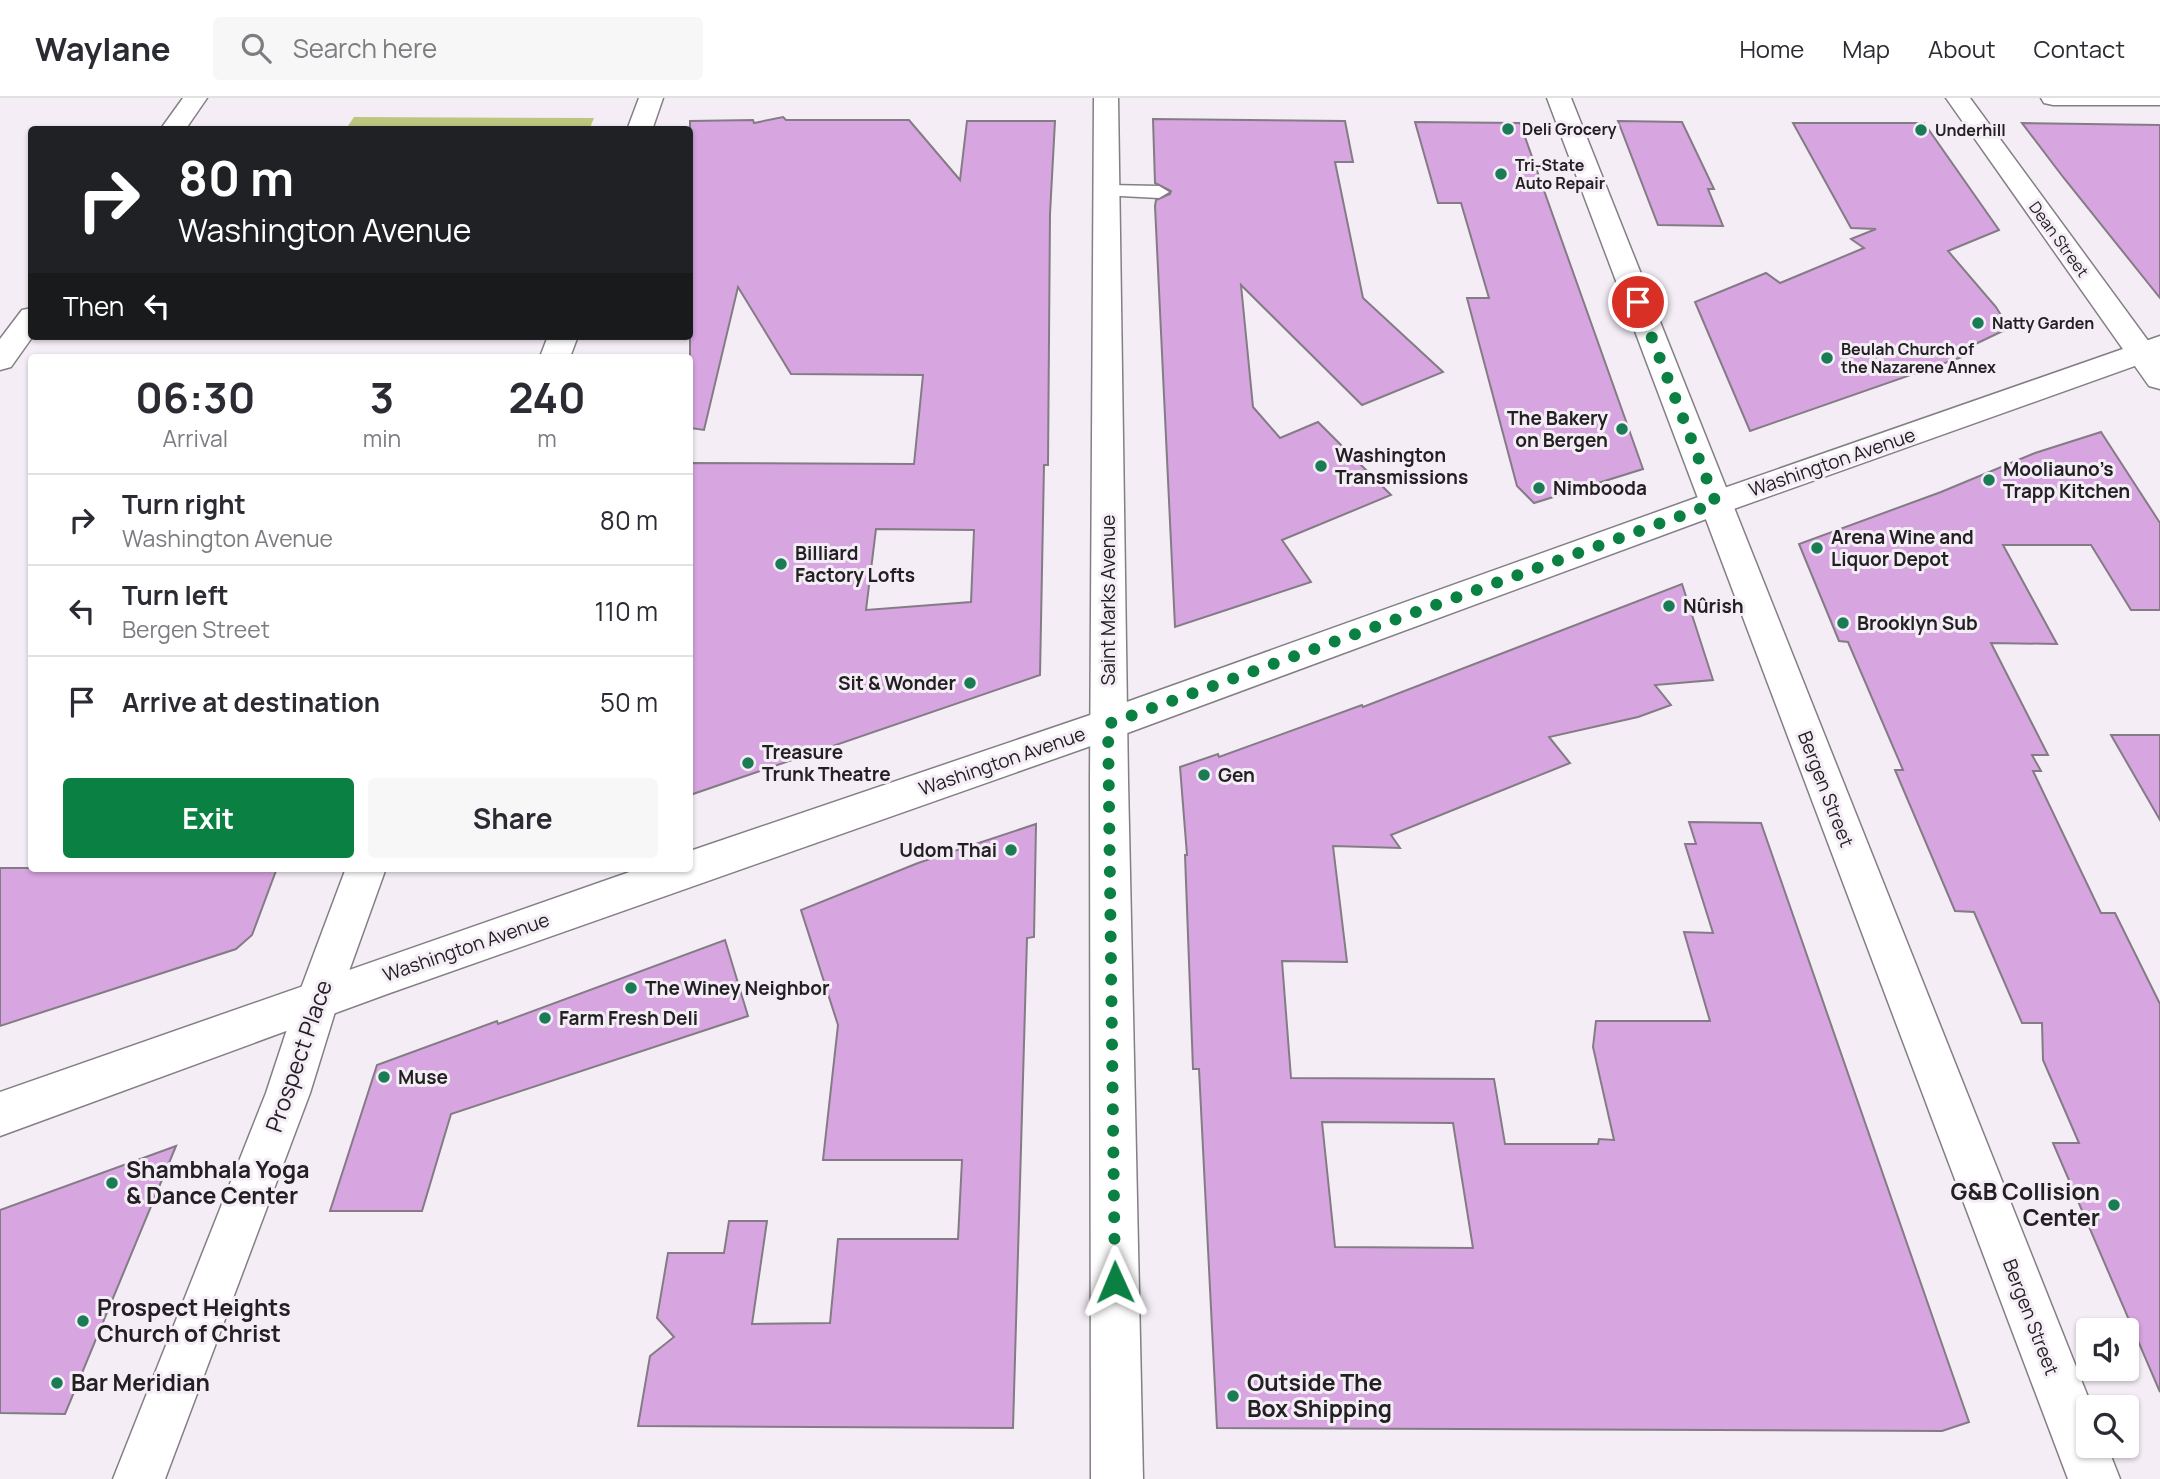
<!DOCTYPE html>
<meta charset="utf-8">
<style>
body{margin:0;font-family:Manrope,sans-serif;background:#f7f7f7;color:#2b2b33;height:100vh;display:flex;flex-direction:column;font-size:26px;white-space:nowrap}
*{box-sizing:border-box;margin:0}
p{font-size:23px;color:#7c7c81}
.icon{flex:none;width:38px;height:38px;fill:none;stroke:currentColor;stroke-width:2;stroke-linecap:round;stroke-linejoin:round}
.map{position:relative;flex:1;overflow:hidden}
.panel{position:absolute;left:28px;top:256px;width:665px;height:518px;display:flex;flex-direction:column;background:#fff;border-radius:7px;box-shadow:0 2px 5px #0004}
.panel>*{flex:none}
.banner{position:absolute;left:28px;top:28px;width:665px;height:214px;border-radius:7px;box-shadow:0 2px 5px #0004;background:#202124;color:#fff;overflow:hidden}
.tools{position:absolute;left:2076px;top:1220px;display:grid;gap:14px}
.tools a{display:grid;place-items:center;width:63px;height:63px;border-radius:7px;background:#fff;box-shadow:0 2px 5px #0004;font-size:35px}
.pin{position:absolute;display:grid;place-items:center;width:60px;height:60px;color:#fff;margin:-30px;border:4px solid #fff;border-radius:50%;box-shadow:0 2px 7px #0007}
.me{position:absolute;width:77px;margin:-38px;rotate:359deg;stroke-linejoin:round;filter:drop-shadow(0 0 5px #0008)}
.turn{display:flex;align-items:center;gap:24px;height:147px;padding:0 35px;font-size:32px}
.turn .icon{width:91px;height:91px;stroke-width:2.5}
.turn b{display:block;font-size:49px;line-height:60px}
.then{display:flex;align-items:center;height:66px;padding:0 35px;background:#0003;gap:14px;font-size:26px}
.eta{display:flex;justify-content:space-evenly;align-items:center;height:119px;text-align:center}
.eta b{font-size:42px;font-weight:700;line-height:49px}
.action{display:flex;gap:14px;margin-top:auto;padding:14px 35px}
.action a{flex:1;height:80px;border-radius:7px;background:#0b8043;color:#fff;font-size:28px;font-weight:700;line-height:80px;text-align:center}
.action a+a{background:#f7f7f7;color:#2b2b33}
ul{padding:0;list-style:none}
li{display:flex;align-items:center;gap:21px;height:91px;padding:0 35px;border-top:2px solid #e1e1e2}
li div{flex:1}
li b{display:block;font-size:26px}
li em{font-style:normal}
header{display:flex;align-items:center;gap:42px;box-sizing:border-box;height:98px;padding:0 35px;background:#fff;border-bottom:2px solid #e1e1e2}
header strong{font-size:33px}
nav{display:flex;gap:38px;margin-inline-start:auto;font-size:24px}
.search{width:490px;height:63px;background:#f7f7f7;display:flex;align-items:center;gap:18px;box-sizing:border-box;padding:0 24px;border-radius:7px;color:#7c7c81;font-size:26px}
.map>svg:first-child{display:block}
.green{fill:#bdc67f}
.building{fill:#d7a5e0;stroke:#837c84;stroke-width:2;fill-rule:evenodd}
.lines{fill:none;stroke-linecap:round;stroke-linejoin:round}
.service-casing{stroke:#847e85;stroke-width:3}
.minor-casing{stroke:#847e85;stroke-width:3}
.secondary-casing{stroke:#847e85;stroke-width:3}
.service{fill:#fff;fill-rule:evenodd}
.minor{fill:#fff;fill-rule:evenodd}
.secondary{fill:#fff;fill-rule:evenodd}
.route{stroke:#0b8043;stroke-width:12;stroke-dasharray:0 21.6}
.poi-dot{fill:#197c54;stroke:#f4edf6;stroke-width:2.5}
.labels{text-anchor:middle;stroke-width:6;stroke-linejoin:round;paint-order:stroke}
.far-poi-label{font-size:16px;font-weight:bold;fill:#232023;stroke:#f4edf6;text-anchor:start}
.far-street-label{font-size:16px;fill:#232023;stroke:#f4edf6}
.poi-label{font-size:19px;font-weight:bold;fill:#232023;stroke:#f4edf6;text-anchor:start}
.street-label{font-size:19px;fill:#232023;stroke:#f4edf6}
.near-street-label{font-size:23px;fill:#232023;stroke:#f4edf6}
.near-poi-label{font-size:23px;font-weight:bold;fill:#232023;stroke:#f4edf6;text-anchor:start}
</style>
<header>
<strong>Waylane</strong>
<div class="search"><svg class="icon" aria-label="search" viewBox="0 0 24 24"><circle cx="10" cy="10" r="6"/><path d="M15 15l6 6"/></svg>Search here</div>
<nav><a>Home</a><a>Map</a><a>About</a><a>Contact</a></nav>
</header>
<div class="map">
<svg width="2160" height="1381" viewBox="0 0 2160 1381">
<rect width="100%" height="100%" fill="#f4edf6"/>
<!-- green -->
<path class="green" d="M 354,19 L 594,20 L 589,32 L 346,31 Z"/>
<!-- building -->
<g class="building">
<path d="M 783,19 L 786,22 L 909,22 L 960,82 L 967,23 L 1055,23 L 1050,116 L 1048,367 L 1044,367 L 1040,577 L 690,697 L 690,365 L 914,366 L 923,277 L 791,276 L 738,189 L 704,332 L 690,330 L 690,23 L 753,22 L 754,25 ZM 876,431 L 974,432 L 971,504 L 866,512 Z"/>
<path d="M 1153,21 L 1345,23 L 1353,64 L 1335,64 L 1363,200 L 1443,274 L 1362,307 L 1241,187 L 1253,309 L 1280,340 L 1318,324 L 1391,397 L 1282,442 L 1311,484 L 1175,529 L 1155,108 L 1156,102 L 1170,96 L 1171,93 L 1155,85 Z"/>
<path d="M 1618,23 L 1682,24 L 1714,91 L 1708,91 L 1723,128 L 1658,127 Z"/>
<path d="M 1415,24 L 1520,25 L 1643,371 L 1534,405 L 1517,388 L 1467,200 L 1489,200 L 1461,105 L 1438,105 Z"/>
<path d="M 1793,25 L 1924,25 L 1999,132 L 1948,153 L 1996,209 L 2009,230 L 1965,251 L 1968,257 L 1750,333 L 1695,204 L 1766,175 L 1780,185 L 1864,150 L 1851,141 L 1876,131 L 1851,130 Z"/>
<path d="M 2022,25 L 2160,27 L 2160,200 L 2063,79 Z"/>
<path d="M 2101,334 L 2160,425 L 2160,512 L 2131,512 L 2091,447 L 2003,447 L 2057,546 L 1991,545 L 2048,657 L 2032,657 L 2041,673 L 2033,673 L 2101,815 L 2115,815 L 2160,906 L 2160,1294 L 2053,1045 L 2079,1045 L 2043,962 L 2042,925 L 2022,925 L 1974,814 L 1955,813 L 1895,672 L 1903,672 L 1848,544 L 1839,543 L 1799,446 L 1941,394 L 2035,355 Z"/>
<path d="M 1682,486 L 1713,582 L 1655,587 L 1671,607 L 1638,619 L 1549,639 L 1570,665 L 1391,737 L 1400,750 L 1333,748 L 1347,864 L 1282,863 L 1291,980 L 1494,981 L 1505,1046 L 1598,1046 L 1599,1041 L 1614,1042 L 1593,949 L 1596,923 L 1710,923 L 1684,834 L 1713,835 L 1685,746 L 1696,746 L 1689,724 L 1761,725 L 1969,1324 L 1942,1333 L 1217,1330 L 1199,971 L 1193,971 L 1185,757 L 1187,757 L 1180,669 L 1218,656 L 1219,659 L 1362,607 L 1363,609 ZM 1322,1024 L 1453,1025 L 1473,1150 L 1335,1149 Z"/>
<path d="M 2111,637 L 2160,637 L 2160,722 Z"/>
<path d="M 1036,726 L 1034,839 L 1027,840 L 1013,1330 L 638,1328 L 650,1258 L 674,1239 L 657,1220 L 668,1155 L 724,1155 L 729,1123 L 767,1123 L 752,1226 L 830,1225 L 838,1141 L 958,1141 L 962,1062 L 823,1062 L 838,927 L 801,812 L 918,765 Z"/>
<path d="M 0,770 L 277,770 L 252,837 L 236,851 L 0,928 Z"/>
<path d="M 725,842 L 748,918 L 451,1016 L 422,1113 L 330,1113 L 377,967 L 497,923 L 498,926 Z"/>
<path d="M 176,1048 L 65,1316 L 0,1315 L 0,1112 Z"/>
</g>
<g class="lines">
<!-- service casing -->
<g class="service-casing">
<path id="service" d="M 1108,87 L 1159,88 L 1169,94 L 1159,100 L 1101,97 L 1098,93 Z"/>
</g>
<!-- minor casing -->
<g class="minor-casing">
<g id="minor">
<path d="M 183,0 L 207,0 L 185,32 L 160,32 Z"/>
<path d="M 639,0 L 663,0 L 652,32 L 627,32 Z"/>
<path d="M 1094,0 L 1118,0 L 1128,683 L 1143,1381 L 1091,1381 L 1090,683 Z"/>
<path d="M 1547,0 L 1571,0 L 2092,1309 L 2088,1309 L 2088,1348 L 2107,1348 L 2120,1381 L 2068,1381 Z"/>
<path d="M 1946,0 L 1970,0 L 2160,259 L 2160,291 L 2149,288 Z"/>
<path d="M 2041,0 L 2160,0 L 2160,7 L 2053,7 L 2044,5 Z"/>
<path d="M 32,210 L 33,238 L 11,269 L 0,272 L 0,241 L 22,212 Z"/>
<path d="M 548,238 L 578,238 L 570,259 L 540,259 Z"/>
<path d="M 346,770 L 386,770 L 339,901 L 310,995 L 165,1381 L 113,1381 L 266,995 L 297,901 Z"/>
</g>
</g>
<!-- secondary casing -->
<g class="secondary-casing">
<path id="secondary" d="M 2160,238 L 2160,259 L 1728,413 L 1122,637 L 390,895 L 0,1038 L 0,994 L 641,770 L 690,770 L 690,753 L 1096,615 L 1704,397 Z"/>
</g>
<!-- service -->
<use href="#service" class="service"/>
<!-- minor -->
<use href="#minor" class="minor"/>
<!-- secondary -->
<use href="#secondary" class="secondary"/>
</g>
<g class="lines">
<!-- route -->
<path class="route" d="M 1115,1184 L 1108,626 L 1716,405 L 1638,204"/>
</g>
<!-- markers -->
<g class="poi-dot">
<circle cx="1508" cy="31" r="7"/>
<circle cx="1921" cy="32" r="7"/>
<circle cx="1501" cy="76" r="7"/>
<circle cx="1978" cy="225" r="7"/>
<circle cx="1827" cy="260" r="7"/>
<circle cx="1622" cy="331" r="7"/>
<circle cx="1321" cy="368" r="7"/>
<circle cx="1989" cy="382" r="7"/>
<circle cx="1539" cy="390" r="7"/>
<circle cx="1817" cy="450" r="7"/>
<circle cx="781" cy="466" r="7"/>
<circle cx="1669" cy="508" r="7"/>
<circle cx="1843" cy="525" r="7"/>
<circle cx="970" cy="585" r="7"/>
<circle cx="748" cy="665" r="7"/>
<circle cx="1204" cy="677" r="7"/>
<circle cx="1011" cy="752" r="7"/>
<circle cx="631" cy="890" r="7"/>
<circle cx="545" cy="920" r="7"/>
<circle cx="384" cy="979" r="7"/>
<circle cx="112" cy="1085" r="7"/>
<circle cx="2114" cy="1107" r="7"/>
<circle cx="83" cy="1223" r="7"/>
<circle cx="57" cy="1285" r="7"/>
<circle cx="1233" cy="1298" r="7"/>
</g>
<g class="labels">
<!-- far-poi labels -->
<g class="far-poi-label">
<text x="1522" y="37">Deli Grocery</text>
<text x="1935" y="38">Underhill</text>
<text x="1515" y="73">Tri-State<tspan x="1515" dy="18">Auto Repair</tspan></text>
<text x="1992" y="231">Natty Garden</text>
<text x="1841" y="257">Beulah Church of<tspan x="1841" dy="18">the Nazarene Annex</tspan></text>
</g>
<!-- far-street labels -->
<g class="far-street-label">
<text transform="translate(2059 141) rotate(54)" y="6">Dean Street</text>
</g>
<!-- poi labels -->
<g class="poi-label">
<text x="1608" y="327" text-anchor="end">The Bakery<tspan x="1608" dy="22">on Bergen</tspan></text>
<text x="1335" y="364">Washington<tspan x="1335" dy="22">Transmissions</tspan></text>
<text x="2003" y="378">Mooliauno’s<tspan x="2003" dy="22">Trapp Kitchen</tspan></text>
<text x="1553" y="397">Nimbooda</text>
<text x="1831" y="446">Arena Wine and<tspan x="1831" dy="22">Liquor Depot</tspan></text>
<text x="795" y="462">Billiard<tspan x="795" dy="22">Factory Lofts</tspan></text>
<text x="1683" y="515">Nûrish</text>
<text x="1857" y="532">Brooklyn Sub</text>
<text x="956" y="592" text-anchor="end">Sit &amp; Wonder</text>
<text x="762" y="661">Treasure<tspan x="762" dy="22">Trunk Theatre</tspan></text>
<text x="1218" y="684">Gen</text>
<text x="997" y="759" text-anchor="end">Udom Thai</text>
<text x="645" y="897">The Winey Neighbor</text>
<text x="559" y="927">Farm Fresh Deli</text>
<text x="398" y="986">Muse</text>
</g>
<!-- street labels -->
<g class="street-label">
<text transform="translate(1832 364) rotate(-19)" y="7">Washington Avenue</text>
<text transform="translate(1108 502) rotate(-90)" y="7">Saint Marks Avenue</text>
<text transform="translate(1002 663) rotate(-19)" y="7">Washington Avenue</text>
<text transform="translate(1826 691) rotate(69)" y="7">Bergen Street</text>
<text transform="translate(466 849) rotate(-19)" y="7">Washington Avenue</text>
<text transform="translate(2031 1219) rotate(69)" y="7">Bergen Street</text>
</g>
<!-- near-street labels -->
<g class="near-street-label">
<text transform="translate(299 958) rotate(-71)" y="8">Prospect Place</text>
</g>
<!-- near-poi labels -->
<g class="near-poi-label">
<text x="126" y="1080">Shambhala Yoga<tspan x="126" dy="26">&amp; Dance Center</tspan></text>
<text x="2100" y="1102" text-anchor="end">G&amp;B Collision<tspan x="2100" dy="26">Center</tspan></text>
<text x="97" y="1218">Prospect Heights<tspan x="97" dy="26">Church of Christ</tspan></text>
<text x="71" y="1293">Bar Meridian</text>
<text x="1247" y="1293">Outside The<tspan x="1247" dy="26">Box Shipping</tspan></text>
</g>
</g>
</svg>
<div class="tools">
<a><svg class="icon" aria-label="sound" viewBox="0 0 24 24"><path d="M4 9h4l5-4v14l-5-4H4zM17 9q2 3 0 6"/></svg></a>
<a><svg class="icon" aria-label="search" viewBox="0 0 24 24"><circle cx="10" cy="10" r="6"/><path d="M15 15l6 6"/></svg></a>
</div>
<div class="pin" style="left:1638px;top:204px;background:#d93025"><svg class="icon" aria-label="arrive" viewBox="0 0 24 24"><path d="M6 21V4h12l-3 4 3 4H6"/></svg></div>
<svg class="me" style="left:1115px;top:1184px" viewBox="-20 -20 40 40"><path d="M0-17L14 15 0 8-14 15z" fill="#0b8043" stroke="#fff" stroke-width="4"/></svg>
<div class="banner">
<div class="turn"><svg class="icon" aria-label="right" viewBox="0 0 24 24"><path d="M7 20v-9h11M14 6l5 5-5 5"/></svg><div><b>80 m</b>Washington Avenue</div></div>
<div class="then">Then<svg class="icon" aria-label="left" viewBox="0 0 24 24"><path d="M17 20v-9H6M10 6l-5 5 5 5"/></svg></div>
</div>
<section class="panel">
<div class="eta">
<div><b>06:30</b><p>Arrival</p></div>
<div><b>3</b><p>min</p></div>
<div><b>240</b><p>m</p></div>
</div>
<ul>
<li><svg class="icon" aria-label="right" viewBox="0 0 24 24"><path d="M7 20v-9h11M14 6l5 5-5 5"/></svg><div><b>Turn right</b><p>Washington Avenue</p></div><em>80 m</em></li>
<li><svg class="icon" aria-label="left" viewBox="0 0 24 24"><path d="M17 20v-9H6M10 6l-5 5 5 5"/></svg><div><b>Turn left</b><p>Bergen Street</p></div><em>110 m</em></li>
<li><svg class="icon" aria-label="arrive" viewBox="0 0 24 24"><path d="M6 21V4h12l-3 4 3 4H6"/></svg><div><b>Arrive at destination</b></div><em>50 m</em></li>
</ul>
<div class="action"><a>Exit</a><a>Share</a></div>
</section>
</div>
